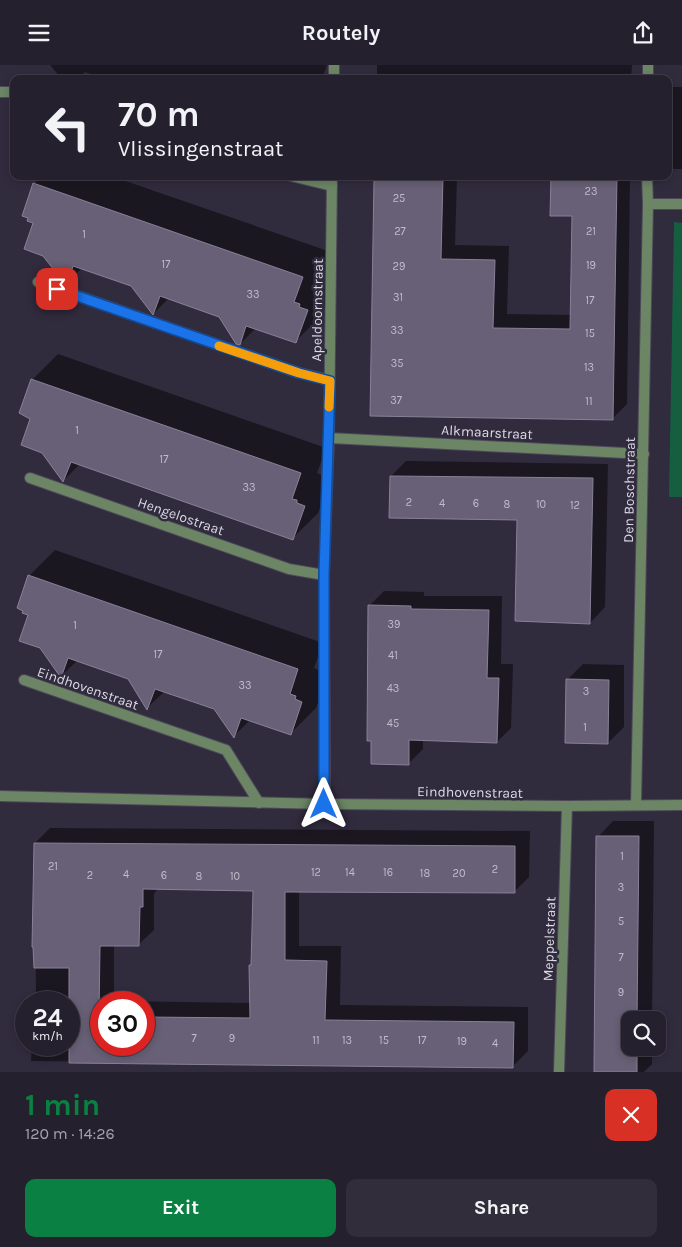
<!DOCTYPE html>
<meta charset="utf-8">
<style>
body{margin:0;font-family:Karla,sans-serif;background:#312d3a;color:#f1f3f6;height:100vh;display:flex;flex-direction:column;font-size:19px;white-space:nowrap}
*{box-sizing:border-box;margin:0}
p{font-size:16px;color:#a3a3aa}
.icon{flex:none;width:28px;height:28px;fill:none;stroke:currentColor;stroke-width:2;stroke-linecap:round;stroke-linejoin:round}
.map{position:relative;height:1007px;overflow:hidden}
.drawer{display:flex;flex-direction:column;background:#25202e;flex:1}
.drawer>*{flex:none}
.guide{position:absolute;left:10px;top:10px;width:662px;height:105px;border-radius:10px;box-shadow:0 2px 8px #0003,0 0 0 1px #423e4a;background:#25202e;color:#f1f3f6;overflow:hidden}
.fabs{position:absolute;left:621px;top:946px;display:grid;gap:10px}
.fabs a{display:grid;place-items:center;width:45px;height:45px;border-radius:10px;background:#25202e;box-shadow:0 2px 8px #0003,0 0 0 1px #423e4a;font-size:25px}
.speed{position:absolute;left:15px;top:926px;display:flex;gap:10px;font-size:25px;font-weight:700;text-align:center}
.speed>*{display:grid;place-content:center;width:65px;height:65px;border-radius:50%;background:#25202e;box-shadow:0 2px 8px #0003,0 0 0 1px #423e4a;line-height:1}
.speed small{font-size:12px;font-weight:400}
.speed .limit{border:8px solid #d22;background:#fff;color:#111}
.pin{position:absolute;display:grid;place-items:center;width:42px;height:42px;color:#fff;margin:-21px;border-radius:10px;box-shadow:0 2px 8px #0006}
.me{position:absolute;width:55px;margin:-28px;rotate:0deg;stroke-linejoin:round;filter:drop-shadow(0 0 4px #0008)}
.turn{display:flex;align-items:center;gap:18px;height:105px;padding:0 25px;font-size:22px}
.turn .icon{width:65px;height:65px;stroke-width:2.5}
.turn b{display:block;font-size:35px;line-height:42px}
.round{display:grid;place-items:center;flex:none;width:52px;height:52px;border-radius:10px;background:#312d3a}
.head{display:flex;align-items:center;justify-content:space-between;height:85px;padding:0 25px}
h1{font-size:30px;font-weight:700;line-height:38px;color:#0b8043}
.button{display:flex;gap:10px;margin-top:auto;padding:10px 25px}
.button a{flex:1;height:58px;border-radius:10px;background:#0b8043;color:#fff;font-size:20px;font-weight:700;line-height:58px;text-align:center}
.button a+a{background:#312d3a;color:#f1f3f6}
header{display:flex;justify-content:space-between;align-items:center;height:65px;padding:0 25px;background:#25202e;font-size:22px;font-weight:700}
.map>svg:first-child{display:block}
.green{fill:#155f40}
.shadow{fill:#0007;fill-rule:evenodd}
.building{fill:#676076;stroke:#888199;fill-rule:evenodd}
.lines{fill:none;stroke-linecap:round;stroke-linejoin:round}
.street-casing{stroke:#4d4759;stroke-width:12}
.street{stroke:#6b8565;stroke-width:10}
.route-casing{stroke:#114b97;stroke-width:12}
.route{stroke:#1a73e8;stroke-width:9}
.slow{stroke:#f59e0b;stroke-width:9}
.labels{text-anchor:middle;stroke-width:5;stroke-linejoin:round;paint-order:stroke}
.number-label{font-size:11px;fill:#c0bcca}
.street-label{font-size:14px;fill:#dddae6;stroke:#312b3e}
</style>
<header><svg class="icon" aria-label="menu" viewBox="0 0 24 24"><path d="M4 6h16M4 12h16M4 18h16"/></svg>Routely<svg class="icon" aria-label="share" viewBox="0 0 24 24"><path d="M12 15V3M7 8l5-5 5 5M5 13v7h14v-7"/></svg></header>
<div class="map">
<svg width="682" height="1007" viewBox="0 0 682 1007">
<rect width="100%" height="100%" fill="#312b3e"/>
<!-- green -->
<path class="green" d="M 674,157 L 682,158 L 682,432 L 669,432 Z"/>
<!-- shadow -->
<g class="shadow">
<path d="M 50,0 L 327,0 L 322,14 L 105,14 L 85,7 L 78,14 L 62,14 Z"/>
<path d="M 377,0 L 632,0 L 631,14 L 377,14 Z"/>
<rect x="669" y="22" width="13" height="82"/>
<path d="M 42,111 L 111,111 L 328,186 L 319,212 L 324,214 L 324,216 L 332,219 L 321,251 L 296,276 L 256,263 L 240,279 L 220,251 L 169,233 L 154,248 L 132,220 L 82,203 L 67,218 L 34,157 L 34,119 Z"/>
<path d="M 379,111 L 457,111 L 455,180 L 509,181 L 507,249 L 572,250 L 574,150 L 552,111 L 630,111 L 627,339 L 613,353 L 371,350 L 375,115 Z"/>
<path d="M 58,289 L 326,383 L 317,408 L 322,410 L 321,412 L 330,415 L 318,448 L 293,473 L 80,399 L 64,415 L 32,353 L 32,315 Z"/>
<path d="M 406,396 L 608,399 L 605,542 L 590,558 L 518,454 L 391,411 Z"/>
<path d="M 55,485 L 323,578 L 314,603 L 321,606 L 319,609 L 327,611 L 316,643 L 290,669 L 250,655 L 234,671 L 214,643 L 165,626 L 147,643 L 129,613 L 78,595 L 61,611 L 29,549 L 29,511 Z"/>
<path d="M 384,526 L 424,527 L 424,531 L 502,531 L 501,599 L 513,599 L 511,663 L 497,677 L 423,674 L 423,684 L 409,698 L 369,541 Z"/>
<path d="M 583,599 L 624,600 L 624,662 L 608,678 L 567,615 Z"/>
<path d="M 613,756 L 654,756 L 652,955 L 630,955 L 630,982 L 652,982 L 652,999 L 644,1007 L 595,1007 L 598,772 Z"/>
<path d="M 50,763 L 530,766 L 529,812 L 514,827 L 299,825 L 299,881 L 341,881 L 340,940 L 528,942 L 528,986 L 513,1001 L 31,996 L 32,980 L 69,980 L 69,938 L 36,938 L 35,778 ZM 158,823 L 254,825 L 251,938 L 114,936 L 114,880 L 138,880 L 154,865 L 154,829 ZM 101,938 L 144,938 L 144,980 L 101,980 Z"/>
</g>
<!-- building -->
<g class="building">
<path d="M 399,111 L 443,111 L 441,194 L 495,195 L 493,263 L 570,264 L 572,151 L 550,151 L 551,111 L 617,111 L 613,355 L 370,351 L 374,115 L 399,115 Z"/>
<path d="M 33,118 L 303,212 L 294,237 L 300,239 L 299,242 L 308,245 L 296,278 L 246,261 L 240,280 L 236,279 L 219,252 L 160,231 L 153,250 L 131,221 L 73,201 L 67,220 L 65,219 L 43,191 L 24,184 L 33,158 L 27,156 L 28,153 L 22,151 Z"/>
<path d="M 31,314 L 301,408 L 292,434 L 297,435 L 297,438 L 305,441 L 293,475 L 71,397 L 63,417 L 42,388 L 21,380 L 30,354 L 19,348 Z"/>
<path d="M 390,411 L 593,413 L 590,559 L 515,556 L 517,455 L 389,453 Z"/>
<path d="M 28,510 L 298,604 L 290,629 L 296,631 L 295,634 L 302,637 L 291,670 L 241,653 L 234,673 L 214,644 L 155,624 L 147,645 L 128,614 L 68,593 L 61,613 L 40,583 L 19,576 L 28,550 L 22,548 L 23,546 L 17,543 Z"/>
<path d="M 368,540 L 411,541 L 411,544 L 489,545 L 487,613 L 499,613 L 497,678 L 409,675 L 409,700 L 371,699 L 371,676 L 367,676 Z"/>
<path d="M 566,614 L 609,615 L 608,679 L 565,678 Z"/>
<path d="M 596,771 L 639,771 L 637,955 L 630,955 L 630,982 L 637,982 L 637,1007 L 594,1007 Z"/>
<path d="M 34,778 L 515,781 L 515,828 L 285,827 L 285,895 L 327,896 L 325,955 L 514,957 L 513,1003 L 69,998 L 69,903 L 34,903 L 33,882 L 32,882 ZM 143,824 L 253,826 L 251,900 L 249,900 L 250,953 L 144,952 L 144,980 L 101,980 L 101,948 L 99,948 L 100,881 L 139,881 L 140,842 L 143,842 Z"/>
</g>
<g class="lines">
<!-- street casing -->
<g class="street-casing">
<g id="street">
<path d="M 334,14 L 334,0"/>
<path d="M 648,14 L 648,0"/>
<path d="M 0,27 L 14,27"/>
<path d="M 291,111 L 332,121"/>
<path d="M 648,139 L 682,139"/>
<path d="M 38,217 L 299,308 L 330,315"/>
<path d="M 329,373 L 644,389"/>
<path d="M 30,413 L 289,504 L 324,510"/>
<path d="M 24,615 L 226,685 L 259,738"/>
<path d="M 0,731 L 325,739 L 567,741 L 682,740"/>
<path d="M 325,739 L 324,510 L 329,373 L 332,111"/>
<path d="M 636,740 L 648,139 L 647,111"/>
<path d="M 559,1007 L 567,741"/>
</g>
</g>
<!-- street -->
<use href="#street" class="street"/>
</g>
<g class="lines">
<!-- route casing -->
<g class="route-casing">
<path id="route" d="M 57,224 L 299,308 L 330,316 L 324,510 L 324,739"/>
</g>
<!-- route -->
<use href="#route" class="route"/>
<!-- slow -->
<path class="slow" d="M 219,281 L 299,308 L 330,316 L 329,342"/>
</g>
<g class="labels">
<!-- number labels -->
<g class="number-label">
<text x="591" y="130">23</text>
<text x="399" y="137">25</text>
<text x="400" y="170">27</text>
<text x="591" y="170">21</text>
<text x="84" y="173">1</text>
<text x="166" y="203">17</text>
<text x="591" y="204">19</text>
<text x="399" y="205">29</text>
<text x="253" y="233">33</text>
<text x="398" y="236">31</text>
<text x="590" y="239">17</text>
<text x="397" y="269">33</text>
<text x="590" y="272">15</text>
<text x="397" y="302">35</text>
<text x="589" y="306">13</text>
<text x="396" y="339">37</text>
<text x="589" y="340">11</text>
<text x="77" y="369">1</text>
<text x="164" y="398">17</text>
<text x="249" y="426">33</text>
<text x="409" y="441">2</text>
<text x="442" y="442">4</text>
<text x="476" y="442">6</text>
<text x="507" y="443">8</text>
<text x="541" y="443">10</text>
<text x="575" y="444">12</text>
<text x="394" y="563">39</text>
<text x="75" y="564">1</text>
<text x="158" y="593">17</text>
<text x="393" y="594">41</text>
<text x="245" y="624">33</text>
<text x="393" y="627">43</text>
<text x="586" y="630">3</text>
<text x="393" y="662">45</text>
<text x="585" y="666">1</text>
<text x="622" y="795">1</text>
<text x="53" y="805">21</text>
<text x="495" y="808">2</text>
<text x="316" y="811">12</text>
<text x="350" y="811">14</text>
<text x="388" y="811">16</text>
<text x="425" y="812">18</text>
<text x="459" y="812">20</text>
<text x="126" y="813">4</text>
<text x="90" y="814">2</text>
<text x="164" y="814">6</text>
<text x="199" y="815">8</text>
<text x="235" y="815">10</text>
<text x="621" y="826">3</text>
<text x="621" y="860">5</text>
<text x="621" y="896">7</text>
<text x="621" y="931">9</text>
<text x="194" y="977">7</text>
<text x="232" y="977">9</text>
<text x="316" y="979">11</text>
<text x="347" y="979">13</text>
<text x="384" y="979">15</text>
<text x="422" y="979">17</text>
<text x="462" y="980">19</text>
<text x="495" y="982">4</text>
</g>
<!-- street labels -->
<g class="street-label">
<text transform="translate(317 245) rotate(-89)" y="5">Apeldoornstraat</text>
<text transform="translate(487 367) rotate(3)" y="5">Alkmaarstraat</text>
<text transform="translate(629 425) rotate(-89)" y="5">Den Boschstraat</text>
<text transform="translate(181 451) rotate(19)" y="5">Hengelostraat</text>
<text transform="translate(88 623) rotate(19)" y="5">Eindhovenstraat</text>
<text transform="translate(470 727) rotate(1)" y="5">Eindhovenstraat</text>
<text transform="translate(549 874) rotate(-88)" y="5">Meppelstraat</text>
</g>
</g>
</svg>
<div class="fabs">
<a><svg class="icon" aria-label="search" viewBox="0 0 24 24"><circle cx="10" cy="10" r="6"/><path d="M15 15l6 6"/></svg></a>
</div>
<div class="speed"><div>24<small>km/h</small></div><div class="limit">30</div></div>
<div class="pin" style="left:57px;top:224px;background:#d93025"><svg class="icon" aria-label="arrive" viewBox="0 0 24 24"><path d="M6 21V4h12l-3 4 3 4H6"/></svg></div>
<svg class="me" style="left:324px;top:739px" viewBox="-20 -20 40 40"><path d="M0-17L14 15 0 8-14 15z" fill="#1a73e8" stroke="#fff" stroke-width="4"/></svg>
<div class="guide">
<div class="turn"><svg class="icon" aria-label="left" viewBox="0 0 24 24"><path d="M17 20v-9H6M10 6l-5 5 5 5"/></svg><div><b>70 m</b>Vlissingenstraat</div></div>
</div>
</div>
<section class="drawer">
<div class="head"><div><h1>1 min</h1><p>120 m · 14:26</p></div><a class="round" style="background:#d93025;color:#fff"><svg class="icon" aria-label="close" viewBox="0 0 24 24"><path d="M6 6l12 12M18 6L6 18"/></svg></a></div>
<div class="button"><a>Exit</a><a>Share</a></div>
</section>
